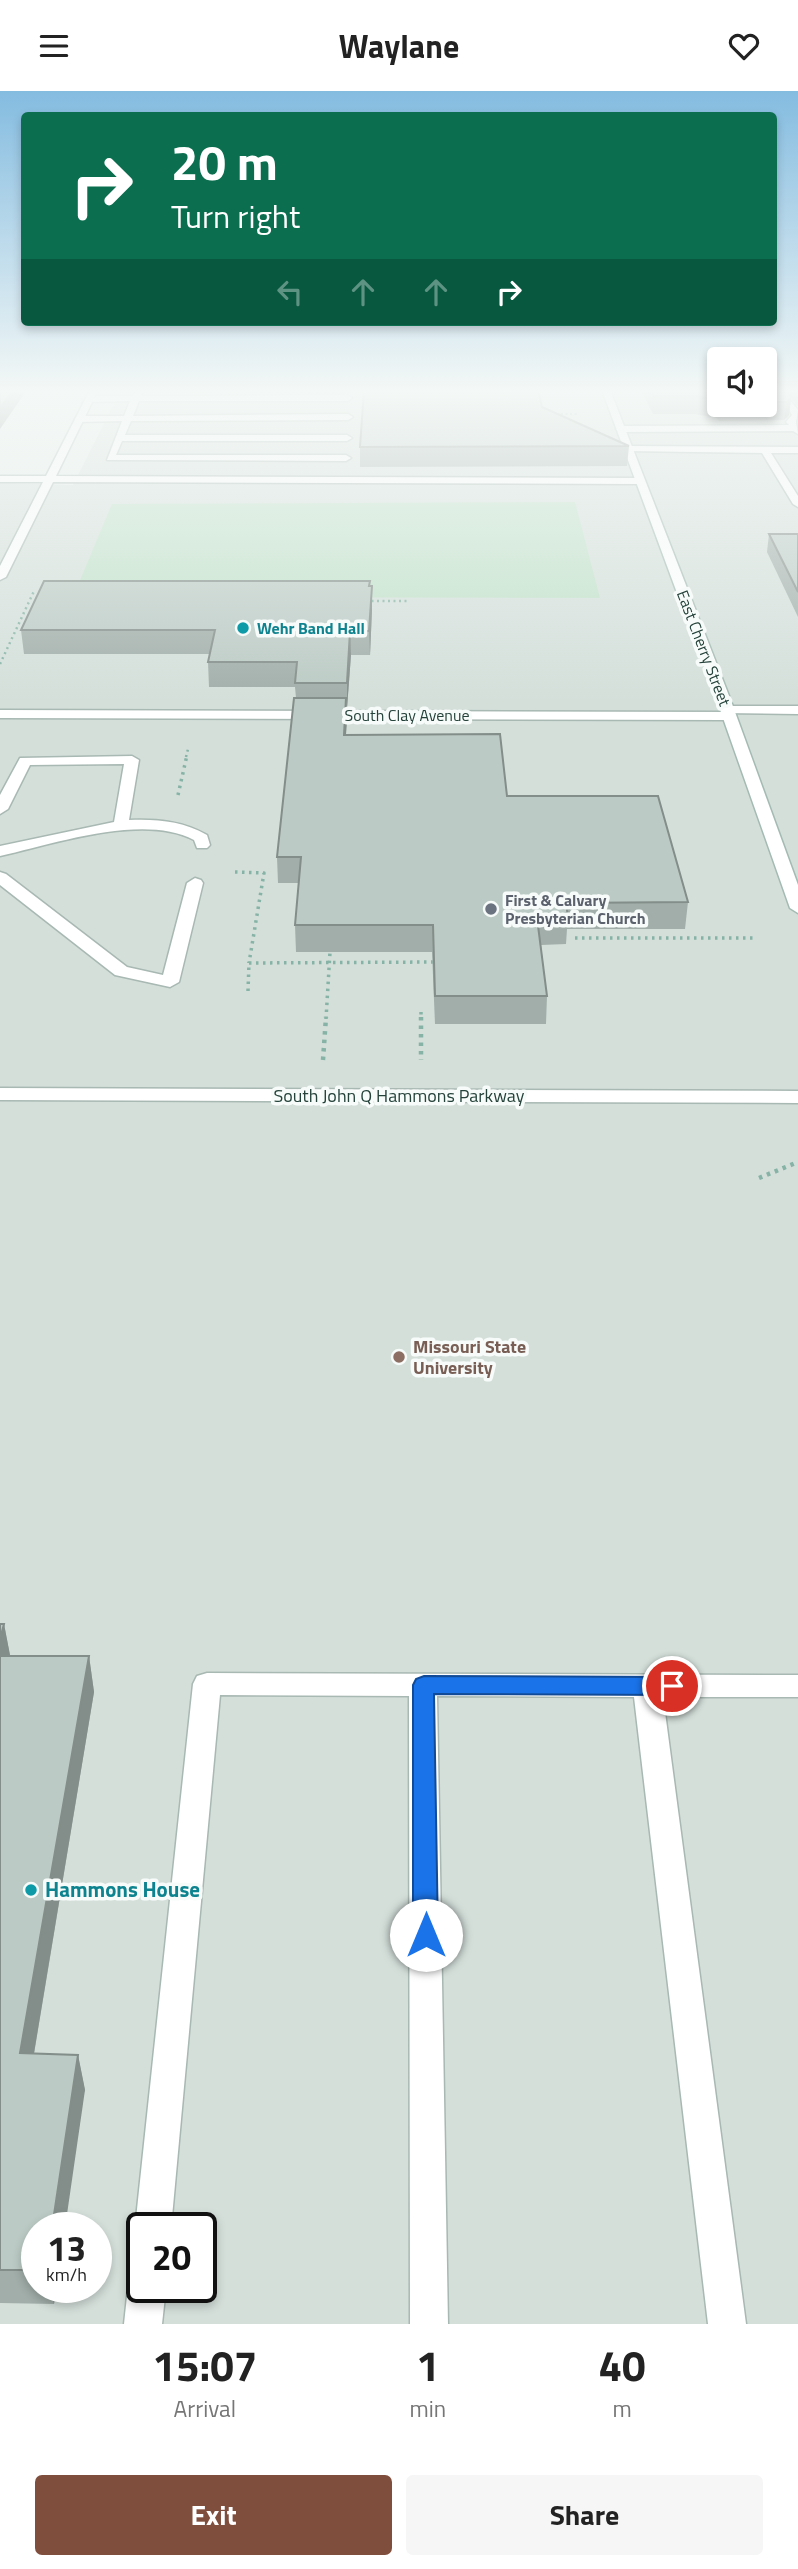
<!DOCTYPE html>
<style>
body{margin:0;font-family:"Titillium Web",sans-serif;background:#f6f6f6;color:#222;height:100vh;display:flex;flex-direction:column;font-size:26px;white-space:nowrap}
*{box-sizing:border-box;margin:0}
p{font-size:23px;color:#767676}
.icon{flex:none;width:38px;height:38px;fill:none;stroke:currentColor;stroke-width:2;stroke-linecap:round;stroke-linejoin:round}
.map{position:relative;height:2233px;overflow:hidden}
.panel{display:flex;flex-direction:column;background:#fff;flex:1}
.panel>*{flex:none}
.top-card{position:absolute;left:21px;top:21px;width:756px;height:214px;border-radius:7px;box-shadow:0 4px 10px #0003;background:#0b6e4f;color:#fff;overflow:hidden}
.fabs{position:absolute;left:707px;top:256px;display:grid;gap:14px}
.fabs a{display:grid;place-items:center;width:70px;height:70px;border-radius:7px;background:#fff;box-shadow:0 4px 10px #0003;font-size:35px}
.speed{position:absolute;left:21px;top:2121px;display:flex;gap:14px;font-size:35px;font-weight:700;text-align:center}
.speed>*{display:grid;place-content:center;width:91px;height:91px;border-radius:50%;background:#fff;box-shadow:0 4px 10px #0003;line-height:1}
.speed small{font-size:18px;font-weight:400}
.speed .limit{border:4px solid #111;border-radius:10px;background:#fff;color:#111}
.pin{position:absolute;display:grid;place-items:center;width:60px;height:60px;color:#fff;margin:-30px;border:4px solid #fff;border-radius:50%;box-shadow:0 2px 7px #0007}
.me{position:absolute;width:77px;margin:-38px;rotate:0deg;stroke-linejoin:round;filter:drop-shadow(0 0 5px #0008)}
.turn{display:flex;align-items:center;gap:24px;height:147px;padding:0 35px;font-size:32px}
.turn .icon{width:91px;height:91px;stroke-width:2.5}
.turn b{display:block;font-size:49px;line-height:60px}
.lanes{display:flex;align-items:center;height:66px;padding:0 35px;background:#0003;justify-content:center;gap:35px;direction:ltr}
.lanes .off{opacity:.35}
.eta{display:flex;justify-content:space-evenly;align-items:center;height:119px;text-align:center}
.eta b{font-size:42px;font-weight:700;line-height:49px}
.action{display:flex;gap:14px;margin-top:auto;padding:14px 35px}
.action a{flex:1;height:80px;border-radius:7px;background:#804e3d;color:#fff;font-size:28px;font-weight:700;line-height:80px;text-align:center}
.action a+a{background:#f6f6f6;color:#222}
header{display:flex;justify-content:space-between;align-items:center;height:91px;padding:0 35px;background:#fff;font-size:32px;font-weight:700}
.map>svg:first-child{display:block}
.built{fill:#d4dfda;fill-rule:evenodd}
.green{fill:#bfe0c8}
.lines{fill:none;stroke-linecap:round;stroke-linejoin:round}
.lane-casing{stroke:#a8b8b2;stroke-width:3}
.street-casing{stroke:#a8b8b2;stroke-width:3}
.secondary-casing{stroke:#a4bbb3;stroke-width:3}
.path-far3{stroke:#86b3a5;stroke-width:2;stroke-dasharray:2 2.5;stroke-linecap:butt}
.path-far2{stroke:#86b3a5;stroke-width:2.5;stroke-dasharray:2 3.5;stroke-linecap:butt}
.path-far1{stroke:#86b3a5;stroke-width:3.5;stroke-dasharray:2.5 4.5;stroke-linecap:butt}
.path{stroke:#86b3a5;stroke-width:4.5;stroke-dasharray:3.5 5;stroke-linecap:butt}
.lane{fill:#fff;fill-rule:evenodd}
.street{fill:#fff;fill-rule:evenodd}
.secondary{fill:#fff;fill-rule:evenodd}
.wall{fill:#a1aea9}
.shaded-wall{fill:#838d89}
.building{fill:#bbcac4;stroke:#838d89;stroke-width:2}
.route{fill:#1a73e8;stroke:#114b97;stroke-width:2}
.culture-dot{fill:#0f9aa8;stroke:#f7fbf9;stroke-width:2.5}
.worship-dot{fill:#6b7280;stroke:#f7fbf9;stroke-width:2.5}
.education-dot{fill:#8d6e63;stroke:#f7fbf9;stroke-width:2.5}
.labels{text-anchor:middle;stroke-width:7;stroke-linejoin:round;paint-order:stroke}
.far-culture-label{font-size:16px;font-weight:bold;fill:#0d838f;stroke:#f7fbf9;text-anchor:start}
.far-street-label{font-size:16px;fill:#24423a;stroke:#f7fbf9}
.far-worship-label{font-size:16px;font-weight:bold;fill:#5b616d;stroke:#f7fbf9;text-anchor:start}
.street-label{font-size:18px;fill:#24423a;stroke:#f7fbf9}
.education-label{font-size:18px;font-weight:bold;fill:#785e54;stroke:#f7fbf9;text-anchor:start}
.near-culture-label{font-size:21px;font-weight:bold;fill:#0d838f;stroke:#f7fbf9;text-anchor:start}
</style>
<header><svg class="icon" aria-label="menu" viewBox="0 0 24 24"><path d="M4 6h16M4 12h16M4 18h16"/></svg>Waylane<svg class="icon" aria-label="heart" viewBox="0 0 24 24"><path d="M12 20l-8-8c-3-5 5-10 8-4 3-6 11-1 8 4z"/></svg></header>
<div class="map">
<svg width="798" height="2233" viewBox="0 0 798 2233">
<rect width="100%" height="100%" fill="#e6efeb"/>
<!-- built -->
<path class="built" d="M 121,299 L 719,299 L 719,313 L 765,313 L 798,299 L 798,2233 L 0,2233 L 0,392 L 73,394 ZM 37,2137 L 96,2137 L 96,2196 L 37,2196 ZM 142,2137 L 201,2137 L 201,2196 L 142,2196 Z"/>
<!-- green -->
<path class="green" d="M 575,411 L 600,507 L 73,506 L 112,413 Z"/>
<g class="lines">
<!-- lane casing -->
<g class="lane-casing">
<g id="lane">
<path d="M 136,299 L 144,299 L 142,305 L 348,304 L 352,307 L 348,310 L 139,310 L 133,325 L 348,323 L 353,326 L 348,329 L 131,330 L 125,344 L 347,344 L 352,347 L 347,350 L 122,350 L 116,364 L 346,364 L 351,367 L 346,370 L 107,369 L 122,330 L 80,331 L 75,328 L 80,325 L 124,325 L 130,310 L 90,311 L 86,308 L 90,305 L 133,305 Z"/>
<path d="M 788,307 L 798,319 L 796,331 L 798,343 L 793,340 L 621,341 L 616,338 L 621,335 L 789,334 L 786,331 L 792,324 L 784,310 Z"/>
<path d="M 628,355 L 798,356 L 798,362 L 771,362 L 798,405 L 798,416 L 793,413 L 762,362 L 625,360 L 623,358 Z"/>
<path d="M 727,615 L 798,615 L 798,623 L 722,622 L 722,616 Z"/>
<path d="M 132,665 L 139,669 L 129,729 C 158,728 182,730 207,744 L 210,754 L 207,757 L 197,757 L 194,749 C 143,722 54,753 0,765 L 0,755 L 114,731 L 124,673 L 30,674 L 8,718 L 0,723 L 0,704 L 20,667 Z"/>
<path d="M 0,781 L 6,783 L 127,876 L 163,884 L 187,792 L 195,787 L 201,789 L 203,792 L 179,891 L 170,896 L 115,884 L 0,794 Z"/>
<path d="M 207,1582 L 798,1584 L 798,1606 L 663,1606 L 746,2233 L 708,2233 L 634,1606 L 437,1605 L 448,2233 L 410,2233 L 409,1605 L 220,1604 L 171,2137 L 142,2137 L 140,2150 L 135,2137 L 193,1593 L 197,1585 Z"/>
<path d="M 142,2180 L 142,2196 L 166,2196 L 162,2233 L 124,2233 L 128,2196 L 134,2183 Z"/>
</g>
</g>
<!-- street casing -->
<g class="street-casing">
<g id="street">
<path d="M 90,299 L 98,299 L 56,385 L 640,387 L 645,390 L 640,393 L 53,391 L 6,486 L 0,489 L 0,475 L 43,391 L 0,391 L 0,385 L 46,385 Z"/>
<path d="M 0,619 L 729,621 L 736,625 L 729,629 L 0,627 Z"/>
<path d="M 0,997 L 798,1000 L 798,1012 L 0,1009 Z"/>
</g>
</g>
<!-- secondary casing -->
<g class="secondary-casing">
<path id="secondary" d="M 602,299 L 610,299 L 731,610 L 798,794 L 798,822 L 790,817 L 717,610 Z"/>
</g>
<!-- path-far3 -->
<path class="path-far3" d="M 552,323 L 579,323"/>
<!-- path-far2 -->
<g class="path-far2">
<path d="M 366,510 L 410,510"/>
<path d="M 0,573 L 34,500"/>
<path d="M 186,666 L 188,658"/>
</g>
<!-- path-far1 -->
<g class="path-far1">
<path d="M 178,704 L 187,664"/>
<path d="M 235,781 L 264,782 L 249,872"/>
<path d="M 575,847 L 756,847"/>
<path d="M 248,900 L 249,872 L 433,871"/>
<path d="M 421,921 L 421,928"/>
<path d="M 326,928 L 330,861"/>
</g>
<!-- path -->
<g class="path">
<path d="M 421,926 L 421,969"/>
<path d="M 323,969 L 326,926"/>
<path d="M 759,1087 L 798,1071"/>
</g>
<!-- lane -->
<use href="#lane" class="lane"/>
<!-- street -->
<use href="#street" class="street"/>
<!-- secondary -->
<use href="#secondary" class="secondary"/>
</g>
<!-- wall -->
<g class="wall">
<path d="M 641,299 L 719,299 L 719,313 L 765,313 L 765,299 L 798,299 L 798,315 L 791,307 L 789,324 L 784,329 L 719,330 L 717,327 L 695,323 L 653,323 Z"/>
<path d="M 542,316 L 629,355 L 627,375 L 360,376 L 360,356 Z"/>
<path d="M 769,443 L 798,443 L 798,526 L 767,461 Z"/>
<path d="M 372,495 L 372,519 L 370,564 L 351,564 L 347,617 L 346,617 L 346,644 L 507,705 L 688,811 L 685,838 L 567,838 L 566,853 L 541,854 L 547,905 L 546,933 L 435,933 L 432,861 L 296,861 L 295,834 L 299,792 L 278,792 L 277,766 L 296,607 L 295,596 L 209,596 L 208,571 L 210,563 L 24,563 L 21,539 Z"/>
<path d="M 0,1533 L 4,1533 L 10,1565 L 89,1565 L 94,1601 L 34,1963 L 78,1964 L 85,1999 L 37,2137 L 37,2196 L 56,2196 L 54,2213 L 0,2212 Z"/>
</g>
<!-- shaded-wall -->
<g class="shaded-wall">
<path d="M 13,299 L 27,299 L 0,338 L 0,317 Z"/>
<path d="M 791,306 L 789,324 L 784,329 L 787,311 Z"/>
<path d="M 372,495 L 372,519 L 370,564 L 369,540 Z"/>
<path d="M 350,540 L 351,564 L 347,617 L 347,592 Z"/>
<path d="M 346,607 L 347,631 L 344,668 L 344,644 Z"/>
<path d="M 4,1533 L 11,1569 L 0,1584 L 0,1548 Z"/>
<path d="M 89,1565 L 94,1601 L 28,1998 L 20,1962 Z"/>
<path d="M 78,1964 L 85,1999 L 65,2137 L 52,2137 Z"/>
<path d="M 50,2196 L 56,2196 L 54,2213 Z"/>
</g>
<!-- building -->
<g class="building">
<path d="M 0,299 L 13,299 L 0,317 Z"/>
<path d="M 364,299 L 538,299 L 542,316 L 629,355 L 360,356 Z"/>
<path d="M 651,299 L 719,299 L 719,310 L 697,305 L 654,305 Z"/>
<path d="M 765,299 L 787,299 L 791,306 L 787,311 L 765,311 Z"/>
<path d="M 769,443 L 798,443 L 798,501 Z"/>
<path d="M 44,490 L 370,490 L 369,495 L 372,495 L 369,540 L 350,540 L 347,592 L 295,592 L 297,571 L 208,571 L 215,539 L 21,539 Z"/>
<path d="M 294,607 L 346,607 L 344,644 L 500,643 L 507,705 L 658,705 L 688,811 L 566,812 L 568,826 L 537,827 L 547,905 L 435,905 L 433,834 L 295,834 L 301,766 L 277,766 Z"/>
<path d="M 0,1533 L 4,1533 L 0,1548 Z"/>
<path d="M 0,1565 L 89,1565 L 20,1962 L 78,1964 L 52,2137 L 37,2137 L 37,2179 L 0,2179 Z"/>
</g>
<!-- sky -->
<linearGradient id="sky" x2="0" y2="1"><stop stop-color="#84bce0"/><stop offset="0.49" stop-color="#f4f8f6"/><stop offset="1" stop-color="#f4f8f6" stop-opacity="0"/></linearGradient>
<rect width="798" height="612" fill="url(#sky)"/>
<!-- route -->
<path class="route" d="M 424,1585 L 672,1586 L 680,1589 L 683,1595 L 680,1601 L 672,1604 L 434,1603 L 438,1844 L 434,1852 L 426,1855 L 417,1852 L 413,1844 L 413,1594 L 416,1588 Z"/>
<!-- markers -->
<g class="culture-dot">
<circle cx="243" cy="537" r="7"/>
<circle cx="31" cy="1799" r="7"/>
</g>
<circle class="worship-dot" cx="491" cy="818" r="7"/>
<circle class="education-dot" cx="399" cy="1266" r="7"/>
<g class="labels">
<!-- far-culture labels -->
<g class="far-culture-label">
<text x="257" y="543">Wehr Band Hall</text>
</g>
<!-- far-street labels -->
<g class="far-street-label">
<text transform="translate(704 557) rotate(69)" y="6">East Cherry Street</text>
<text x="407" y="630">South Clay Avenue</text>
</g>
<!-- far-worship labels -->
<g class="far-worship-label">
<text x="505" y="815">First &amp; Calvary<tspan x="505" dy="18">Presbyterian Church</tspan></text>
</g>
<!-- street labels -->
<g class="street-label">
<text x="399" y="1011">South John Q Hammons Parkway</text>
</g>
<!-- education labels -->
<g class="education-label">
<text x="413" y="1262">Missouri State<tspan x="413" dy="21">University</tspan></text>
</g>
<!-- near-culture labels -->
<g class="near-culture-label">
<text x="45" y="1806">Hammons House</text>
</g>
</g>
</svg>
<div class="fabs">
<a><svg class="icon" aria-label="sound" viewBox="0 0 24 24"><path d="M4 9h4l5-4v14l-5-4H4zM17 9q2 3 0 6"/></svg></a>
</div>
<div class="speed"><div>13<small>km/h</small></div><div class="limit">20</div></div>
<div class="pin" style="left:672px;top:1595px;background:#d93025"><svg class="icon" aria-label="arrive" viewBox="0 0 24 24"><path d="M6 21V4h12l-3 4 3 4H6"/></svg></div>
<svg class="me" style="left:426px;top:1844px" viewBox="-20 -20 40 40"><circle r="19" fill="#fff"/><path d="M0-13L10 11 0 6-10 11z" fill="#1a73e8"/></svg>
<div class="top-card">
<div class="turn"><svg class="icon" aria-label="right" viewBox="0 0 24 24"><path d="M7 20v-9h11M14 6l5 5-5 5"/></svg><div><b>20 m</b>Turn right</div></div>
<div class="lanes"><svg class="icon off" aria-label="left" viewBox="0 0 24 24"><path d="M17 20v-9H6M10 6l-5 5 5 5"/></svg><svg class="icon off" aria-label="ahead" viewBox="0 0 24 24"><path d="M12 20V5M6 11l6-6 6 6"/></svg><svg class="icon off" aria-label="ahead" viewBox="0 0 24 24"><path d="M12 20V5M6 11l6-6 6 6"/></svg><svg class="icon" aria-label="right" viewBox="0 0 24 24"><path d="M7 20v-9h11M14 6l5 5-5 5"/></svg></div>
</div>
</div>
<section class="panel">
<div class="eta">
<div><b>15:07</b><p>Arrival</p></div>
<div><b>1</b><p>min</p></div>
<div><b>40</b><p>m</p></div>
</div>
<div class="action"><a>Exit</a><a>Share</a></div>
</section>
